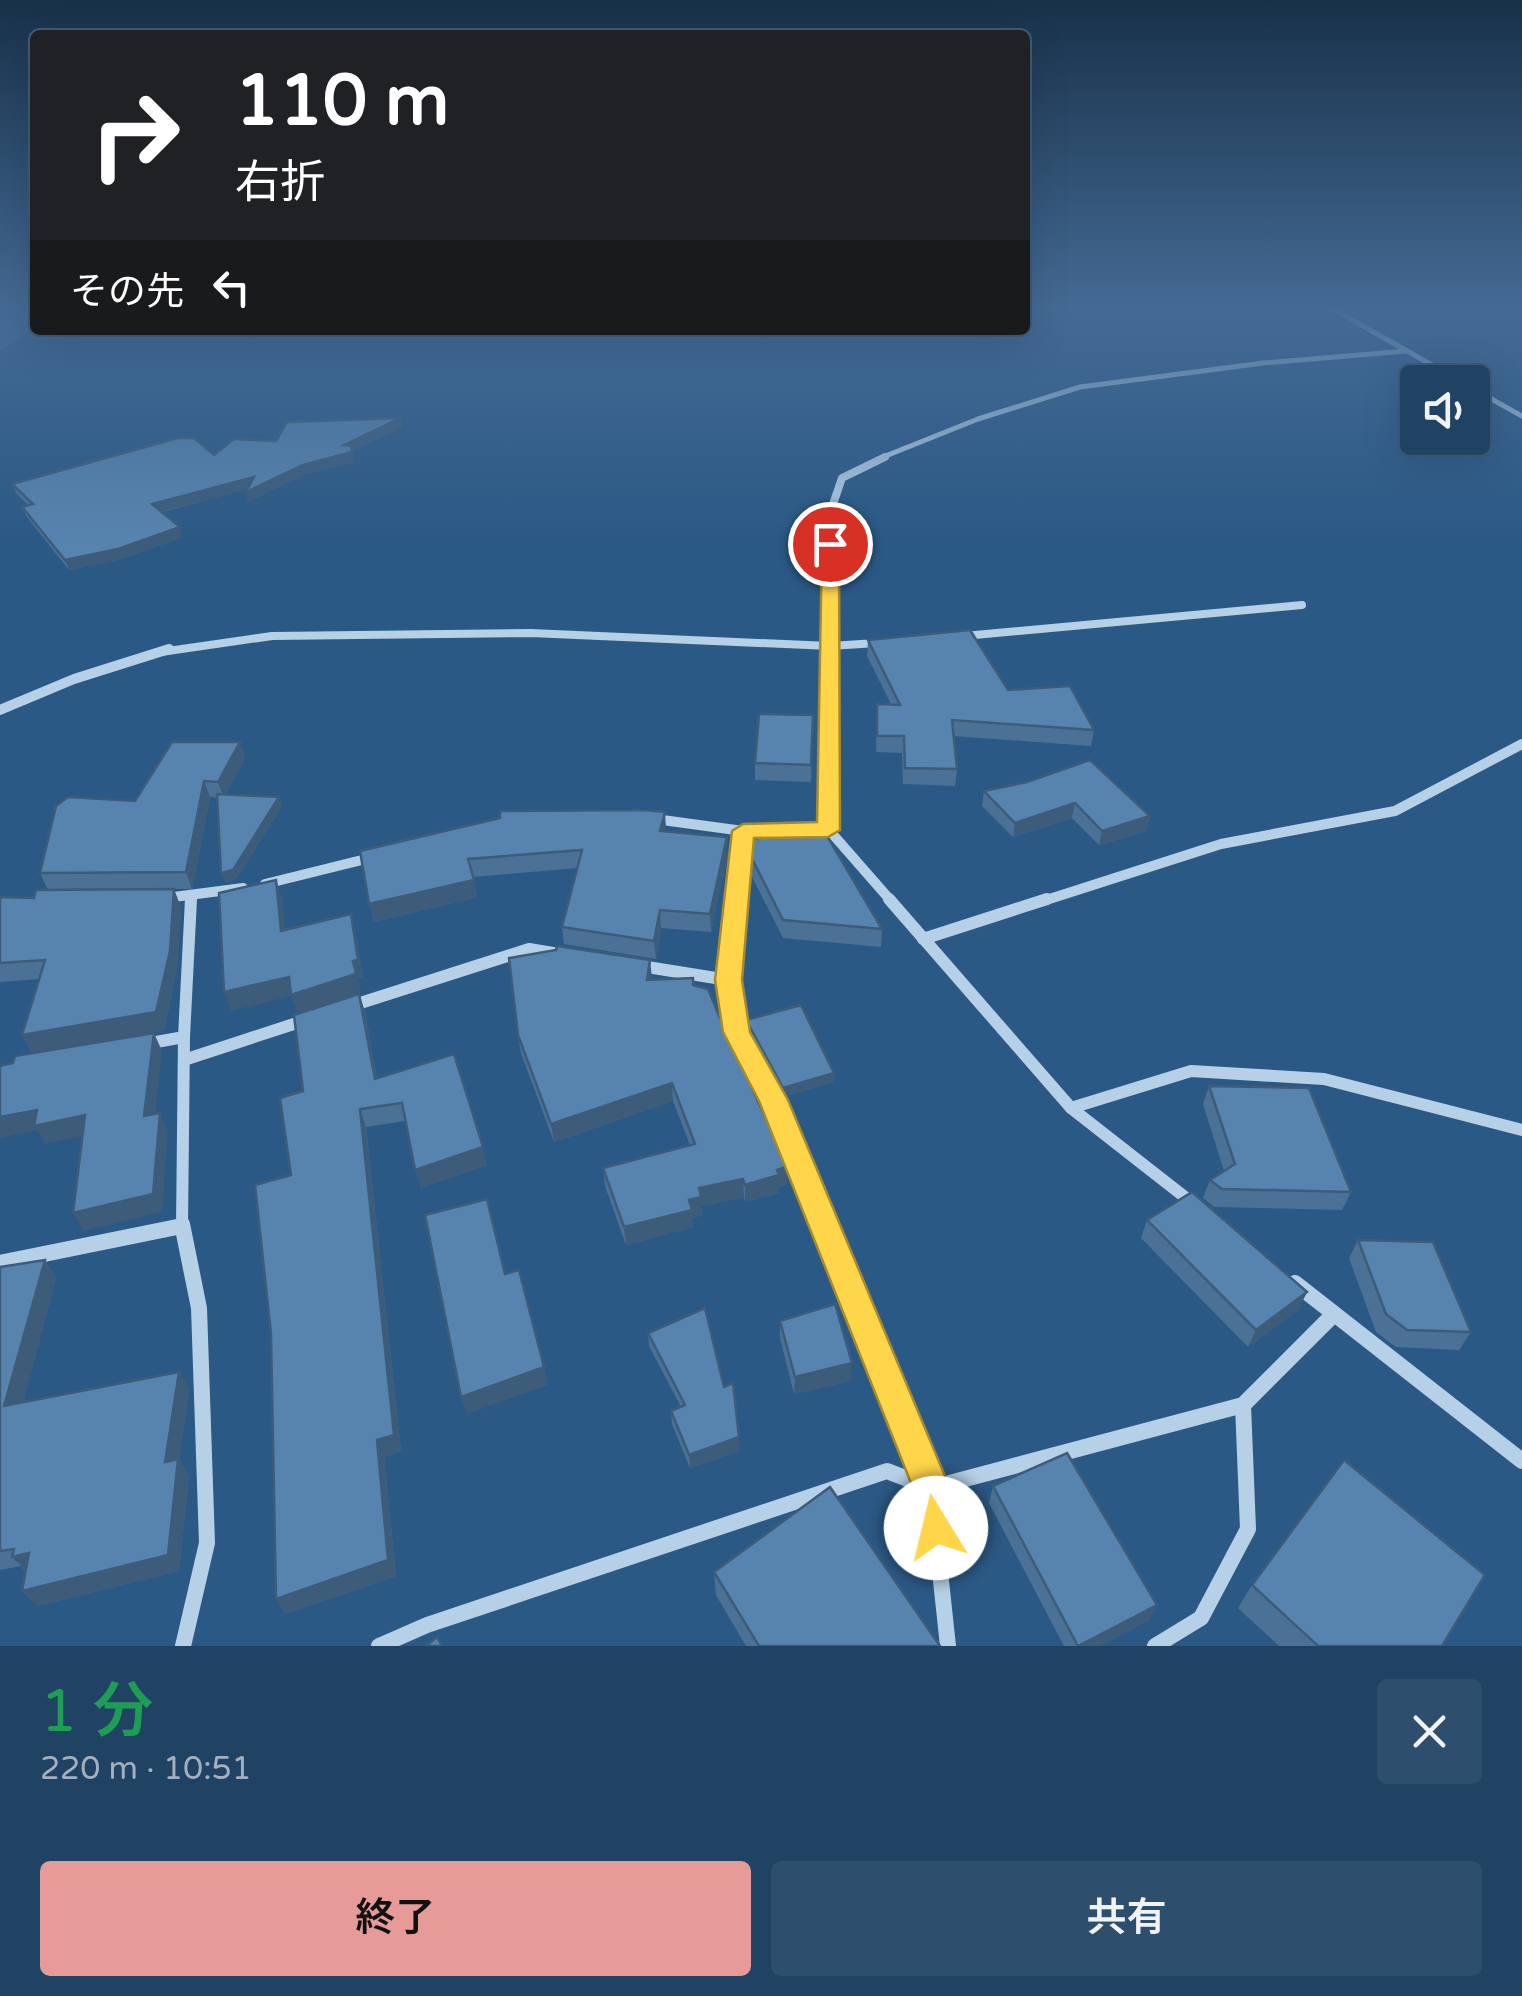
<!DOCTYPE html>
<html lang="ja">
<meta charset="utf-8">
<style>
body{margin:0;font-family:"Varela Round","Noto Sans JP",sans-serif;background:#2d4e6d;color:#f1f3f6;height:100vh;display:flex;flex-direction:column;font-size:38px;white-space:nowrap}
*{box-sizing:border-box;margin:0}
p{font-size:32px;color:#a2b0bf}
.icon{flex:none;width:55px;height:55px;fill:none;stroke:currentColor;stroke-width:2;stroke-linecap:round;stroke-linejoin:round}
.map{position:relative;height:1646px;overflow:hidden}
.panel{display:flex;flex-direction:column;background:#204364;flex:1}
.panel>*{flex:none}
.banner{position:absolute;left:30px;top:30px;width:1000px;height:305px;border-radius:10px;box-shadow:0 10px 40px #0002,0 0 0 2px #3d5c78;background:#202124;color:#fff;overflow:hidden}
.fabs{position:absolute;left:1400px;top:365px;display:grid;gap:20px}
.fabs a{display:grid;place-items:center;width:90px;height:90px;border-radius:10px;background:#204364;box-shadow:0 10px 40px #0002,0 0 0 2px #3d5c78;font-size:50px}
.pin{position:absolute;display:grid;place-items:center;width:85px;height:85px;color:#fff;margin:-42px;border:5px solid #fff;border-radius:50%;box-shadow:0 2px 10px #0007}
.me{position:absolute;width:110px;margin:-55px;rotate:351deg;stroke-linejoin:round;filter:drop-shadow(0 0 8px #0008)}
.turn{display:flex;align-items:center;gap:35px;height:210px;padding:0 40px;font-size:45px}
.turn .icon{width:130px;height:130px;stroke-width:2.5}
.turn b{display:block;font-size:70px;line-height:85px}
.then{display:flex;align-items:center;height:95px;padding:0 40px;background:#0003;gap:20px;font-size:38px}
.round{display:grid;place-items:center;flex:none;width:105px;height:105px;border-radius:10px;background:#2d4e6d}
.head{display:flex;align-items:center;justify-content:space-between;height:170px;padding:0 40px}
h1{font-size:60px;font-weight:600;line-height:75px;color:#1e9e55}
.button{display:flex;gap:20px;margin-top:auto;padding:20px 40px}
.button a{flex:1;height:115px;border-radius:10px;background:#e69b98;color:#111;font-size:40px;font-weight:600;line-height:115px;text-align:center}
.button a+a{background:#2d4e6d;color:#f1f3f6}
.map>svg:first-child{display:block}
.green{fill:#4072a1}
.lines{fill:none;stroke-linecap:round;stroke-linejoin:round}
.minor-far4{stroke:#b6d0e7;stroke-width:5}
.minor-far3{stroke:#b6d0e7;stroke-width:8}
.minor-far2{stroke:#b6d0e7;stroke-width:10}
.minor-far1{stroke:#b6d0e7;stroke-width:12}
.minor{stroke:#b6d0e7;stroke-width:16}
.wall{fill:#4b7296}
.shaded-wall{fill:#3d5c7a}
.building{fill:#5784ae;stroke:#3d5c7a;stroke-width:2.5}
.route{fill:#ffd54a;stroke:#a68a30;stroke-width:2.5}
</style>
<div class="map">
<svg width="1522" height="1646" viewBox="0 0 1522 1646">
<rect width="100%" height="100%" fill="#2b5985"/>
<!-- green -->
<path class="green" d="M 0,309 L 35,309 L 35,327 L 0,351 Z"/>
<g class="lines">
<!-- minor-far4 -->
<g class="minor-far4">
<path d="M 1333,309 L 1462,382"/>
<path d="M 1472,388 L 1522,416"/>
<path d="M 878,459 L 978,419 L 1080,387 L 1263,363 L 1406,351"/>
</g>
<!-- minor-far3 -->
<g class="minor-far3">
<path d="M 964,636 L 1302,605"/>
<path d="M 161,652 L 272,636 L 531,633 L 830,646 L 877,643"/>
<path d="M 830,652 L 831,510 L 842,478 L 885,457"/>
</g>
<!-- minor-far2 -->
<g class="minor-far2">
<path d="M 830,649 L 829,830 L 892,902"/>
<path d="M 0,710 L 74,679 L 169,649"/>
<path d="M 655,819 L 743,831 L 802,830"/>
<path d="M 265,884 L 374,857"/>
<path d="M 166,898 L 243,888"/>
<path d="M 191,902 L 191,898"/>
<path d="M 736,902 L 743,831"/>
<path d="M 1040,902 L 1221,844 L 1395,811 L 1522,744"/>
</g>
<!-- minor-far1 -->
<g class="minor-far1">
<path d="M 736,899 L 728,980 L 737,1033 L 773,1100 L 824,1226"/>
<path d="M 889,899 L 1071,1108 L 1195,1205"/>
<path d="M 923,939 L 1047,899"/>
<path d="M 641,966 L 728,980"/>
<path d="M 351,1006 L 529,949 L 559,954"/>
<path d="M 145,1044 L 184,1037"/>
<path d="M 184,1060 L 306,1020"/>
<path d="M 1071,1108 L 1191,1071 L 1324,1079 L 1522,1130"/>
<path d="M 182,1226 L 184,1037 L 191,899"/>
</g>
<!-- minor -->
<g class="minor">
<path d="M 182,1224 L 199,1308 L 207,1543 L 183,1646"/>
<path d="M 823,1224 L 931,1488 L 948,1646"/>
<path d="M 0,1263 L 182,1226"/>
<path d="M 1295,1283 L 1522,1461"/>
<path d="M 379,1646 L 427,1625 L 887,1471 L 931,1488 L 1243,1405 L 1334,1314"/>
<path d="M 1155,1646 L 1201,1618 L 1248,1529 L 1243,1405"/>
</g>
</g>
<!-- wall -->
<g class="wall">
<path d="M 403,427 L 352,451 L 354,462 L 305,474 L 248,502 L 247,489 L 162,512 L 183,537 L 121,559 L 69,570 L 26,516 L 22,507 L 28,505 L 16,493 L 12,484 L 214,455 L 276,441 Z"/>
<path d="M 868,640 L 1008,690 L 1094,730 L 1091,746 L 953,736 L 957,769 L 955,786 L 903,784 L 902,753 L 876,752 L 877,704 L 891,704 L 867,656 Z"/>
<path d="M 813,715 L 811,782 L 755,780 L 755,763 Z"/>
<path d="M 240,742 L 245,758 L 226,794 L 279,797 L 282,806 L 236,879 L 225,882 L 218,798 L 210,797 L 192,889 L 146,889 L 181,907 L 177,969 L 164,1030 L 32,1053 L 22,1035 L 39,979 L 0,982 L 0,897 L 34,898 L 48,890 L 40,873 L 135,801 Z"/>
<path d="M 1027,782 L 1150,816 L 1146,831 L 1099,845 L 1072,818 L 1013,837 L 982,806 L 984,791 Z"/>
<path d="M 665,812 L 665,832 L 728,854 L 711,932 L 661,928 L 656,959 L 564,944 L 562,927 L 577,868 L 473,877 L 477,897 L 374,922 L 360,851 Z"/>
<path d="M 748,851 L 882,929 L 881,947 L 783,938 L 748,869 Z"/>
<path d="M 652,980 L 693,985 L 720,1018 L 763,1084 L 763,1102 L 759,1104 L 787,1184 L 779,1187 L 779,1193 L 745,1202 L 744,1197 L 701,1206 L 702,1215 L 692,1218 L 693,1227 L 626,1245 L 605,1186 L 603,1168 L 690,1145 L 673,1101 L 554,1142 L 521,1053 L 518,1035 Z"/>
<path d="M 359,994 L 365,1012 L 377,1079 L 487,1165 L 421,1188 L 405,1121 L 366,1127 L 401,1451 L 384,1457 L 396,1576 L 285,1614 L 303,1091 Z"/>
<path d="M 746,1020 L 834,1073 L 834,1082 L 782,1097 L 746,1029 Z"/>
<path d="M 1209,1086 L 1351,1192 L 1342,1210 L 1214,1207 L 1203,1198 L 1210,1180 L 1224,1171 L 1203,1104 Z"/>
<path d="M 1147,1220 L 1307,1292 L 1298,1310 L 1248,1347 L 1141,1238 Z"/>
<path d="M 1358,1240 L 1471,1332 L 1459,1350 L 1396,1347 L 1376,1332 L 1349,1258 Z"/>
<path d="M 45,1260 L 56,1278 L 23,1402 L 179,1372 L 189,1389 L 179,1460 L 189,1476 L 179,1571 L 37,1606 L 26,1572 L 21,1566 L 0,1570 L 0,1267 Z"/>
<path d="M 780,1321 L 850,1381 L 794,1394 L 780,1338 Z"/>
<path d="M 648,1333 L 724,1387 L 739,1437 L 739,1451 L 690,1468 L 672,1424 L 671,1411 L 681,1407 L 649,1346 Z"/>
<path d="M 993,1486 L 1149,1620 L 1099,1646 L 1064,1646 L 989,1503 Z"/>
<path d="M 714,1572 L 940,1646 L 746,1646 L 716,1595 Z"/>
<path d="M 1252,1585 L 1442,1646 L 1279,1646 L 1238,1608 Z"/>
</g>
<!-- shaded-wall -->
<g class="shaded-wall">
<path d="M 401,418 L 403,427 L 352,451 L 354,462 L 305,474 L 248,502 L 246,492 Z"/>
<path d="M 254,477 L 257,487 L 155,513 L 152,504 Z"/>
<path d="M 180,527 L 183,537 L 121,559 L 69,570 L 65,560 Z"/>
<path d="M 240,742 L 245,758 L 224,798 L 218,782 Z"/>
<path d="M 204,781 L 210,797 L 192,889 L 186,872 Z"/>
<path d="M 279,797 L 282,806 L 236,879 L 225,882 L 221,873 Z"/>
<path d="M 1075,803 L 1072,818 L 1013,837 L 1015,823 Z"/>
<path d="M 665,812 L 666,829 L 661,849 L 660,831 Z"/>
<path d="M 1150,816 L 1146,831 L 1099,845 L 1102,831 Z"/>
<path d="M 727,837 L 728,854 L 711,932 L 710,914 Z"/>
<path d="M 276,880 L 282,898 L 287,949 L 281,931 Z"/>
<path d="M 474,880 L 477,897 L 374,922 L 369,904 Z"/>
<path d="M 174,889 L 181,907 L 177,969 L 164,1030 L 32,1053 L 22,1035 Z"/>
<path d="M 660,910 L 661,928 L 656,959 L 654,941 Z"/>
<path d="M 351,914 L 356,932 L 363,978 L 358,979 L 361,993 L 297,1013 L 291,996 L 231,1011 L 224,992 L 353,961 Z"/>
<path d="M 650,960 L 652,978 L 648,998 L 647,980 Z"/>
<path d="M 359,994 L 365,1012 L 380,1097 L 375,1079 Z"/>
<path d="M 154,1033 L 162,1051 L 153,1134 L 144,1116 Z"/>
<path d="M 834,1073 L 834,1082 L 782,1097 L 783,1088 Z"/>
<path d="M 672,1083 L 673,1101 L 554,1142 L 551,1124 Z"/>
<path d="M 763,1084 L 763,1102 L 752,1106 L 752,1088 Z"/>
<path d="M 360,1109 L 366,1127 L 401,1451 L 384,1457 L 396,1576 L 285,1614 L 276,1599 Z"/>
<path d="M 37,1110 L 85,1115 L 95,1133 L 45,1144 L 37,1130 L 0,1138 L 0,1117 Z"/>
<path d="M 160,1113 L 168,1131 L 162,1212 L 83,1231 L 73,1213 Z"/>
<path d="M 483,1147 L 487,1165 L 421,1188 L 415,1170 Z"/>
<path d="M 788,1166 L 787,1184 L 779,1187 L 779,1193 L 745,1202 L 745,1185 Z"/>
<path d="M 743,1179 L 744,1197 L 701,1206 L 702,1215 L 692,1218 L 693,1227 L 626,1245 L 624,1227 L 689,1200 L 699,1188 Z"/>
<path d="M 45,1260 L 56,1278 L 18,1423 L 4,1406 Z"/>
<path d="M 1307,1292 L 1298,1310 L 1248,1347 L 1256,1330 Z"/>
<path d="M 852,1363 L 850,1381 L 794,1394 L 795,1377 Z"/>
<path d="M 544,1367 L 548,1385 L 467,1414 L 461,1397 Z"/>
<path d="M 179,1372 L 189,1389 L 179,1460 L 189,1476 L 179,1571 L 37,1606 L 22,1591 L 165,1462 Z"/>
<path d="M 739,1437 L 739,1451 L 690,1468 L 689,1455 Z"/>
<path d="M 29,1553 L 27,1572 L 12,1557 Z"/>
<path d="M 1157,1605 L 1149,1620 L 1099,1646 L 1077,1646 Z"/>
</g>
<!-- building -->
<g class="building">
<path d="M 401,418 L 344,445 L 351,446 L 352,452 L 303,465 L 246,492 L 254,477 L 152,504 L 180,527 L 118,549 L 65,560 L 22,507 L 33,504 L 12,484 L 178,438 L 194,438 L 214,455 L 234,439 L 276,441 L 287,422 Z"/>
<path d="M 970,630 L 1008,690 L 1070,686 L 1094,730 L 952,720 L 957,769 L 905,768 L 904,736 L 877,736 L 877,704 L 900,705 L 868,640 Z"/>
<path d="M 759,714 L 813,715 L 811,765 L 755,763 Z"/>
<path d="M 172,742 L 240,742 L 218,782 L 204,781 L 186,872 L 40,873 L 56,806 L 68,797 L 135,801 Z"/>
<path d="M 1090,760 L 1150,816 L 1102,831 L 1075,803 L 1015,823 L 984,791 L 1027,782 Z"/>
<path d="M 217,794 L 279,797 L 233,870 L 221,873 Z"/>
<path d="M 644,810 L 665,812 L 660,831 L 727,837 L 710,914 L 660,910 L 654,941 L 562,927 L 582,850 L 468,859 L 474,880 L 369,904 L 360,851 L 500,818 L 500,811 Z"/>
<path d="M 820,824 L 882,929 L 783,920 L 748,851 L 749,840 Z"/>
<path d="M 276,880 L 281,931 L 351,914 L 358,960 L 353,961 L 356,974 L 291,995 L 289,977 L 224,992 L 219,893 Z"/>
<path d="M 174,889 L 170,951 L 156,1012 L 22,1035 L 45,960 L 0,963 L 0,897 L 34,898 L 36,890 Z"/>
<path d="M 557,946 L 650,960 L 647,980 L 693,978 L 693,985 L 708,989 L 720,1018 L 727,1016 L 763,1084 L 752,1088 L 788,1166 L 777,1170 L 779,1175 L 745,1185 L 743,1179 L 699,1188 L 701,1197 L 689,1200 L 692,1210 L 624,1227 L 603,1168 L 695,1144 L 672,1083 L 551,1124 L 518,1035 L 509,958 L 556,950 Z"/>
<path d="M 359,994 L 375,1079 L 454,1054 L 483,1147 L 415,1170 L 402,1103 L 360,1109 L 394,1435 L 377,1440 L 388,1560 L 276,1599 L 271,1334 L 255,1185 L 291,1175 L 280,1098 L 303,1091 L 294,1015 Z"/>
<path d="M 801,1005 L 834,1073 L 783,1088 L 746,1020 Z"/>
<path d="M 154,1033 L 144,1116 L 160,1113 L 153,1194 L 73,1213 L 85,1115 L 34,1126 L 37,1110 L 0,1117 L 0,1066 L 13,1063 L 15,1056 Z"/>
<path d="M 1209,1086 L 1309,1088 L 1351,1192 L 1222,1189 L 1210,1180 L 1235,1164 Z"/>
<path d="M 1192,1192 L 1307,1292 L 1256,1330 L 1147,1220 Z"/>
<path d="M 487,1199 L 505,1274 L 519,1270 L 544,1367 L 461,1397 L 425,1215 Z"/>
<path d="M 1358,1240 L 1433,1242 L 1471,1332 L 1407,1330 L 1386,1314 Z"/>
<path d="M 45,1260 L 4,1406 L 179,1372 L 165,1462 L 178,1459 L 168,1555 L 22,1591 L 29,1553 L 12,1557 L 14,1549 L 0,1551 L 0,1267 Z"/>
<path d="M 835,1304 L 852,1363 L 795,1377 L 780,1321 Z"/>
<path d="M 705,1308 L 724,1387 L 733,1383 L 739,1437 L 689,1455 L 671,1411 L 685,1405 L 648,1333 Z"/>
<path d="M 1067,1453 L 1157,1605 L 1078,1646 L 993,1486 Z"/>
<path d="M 1344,1460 L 1485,1575 L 1442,1646 L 1318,1646 L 1252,1585 Z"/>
<path d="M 830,1487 L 940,1646 L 759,1646 L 714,1572 Z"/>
<path d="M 437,1637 L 442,1646 L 426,1646 Z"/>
</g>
<!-- sky -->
<linearGradient id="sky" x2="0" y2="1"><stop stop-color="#183149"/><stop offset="0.57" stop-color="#446a94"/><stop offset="1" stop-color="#446a94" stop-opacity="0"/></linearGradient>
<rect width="1522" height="540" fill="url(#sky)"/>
<!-- route -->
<path class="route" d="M 830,539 L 839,544 L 840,830 L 828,837 L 754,838 L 742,980 L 750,1032 L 788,1100 L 950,1488 L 955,1528 L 949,1541 L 936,1547 L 922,1541 L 916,1528 L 913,1488 L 759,1101 L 723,1032 L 715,980 L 732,831 L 743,824 L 817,822 L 822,544 Z"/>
</svg>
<div class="fabs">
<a><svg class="icon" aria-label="sound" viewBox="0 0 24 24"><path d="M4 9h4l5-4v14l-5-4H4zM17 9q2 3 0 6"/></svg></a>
</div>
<div class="pin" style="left:830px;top:544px;background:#d93025"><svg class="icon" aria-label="arrive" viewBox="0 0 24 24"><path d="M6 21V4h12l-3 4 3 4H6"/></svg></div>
<svg class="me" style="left:936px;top:1528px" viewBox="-20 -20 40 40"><circle r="19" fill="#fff"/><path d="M0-13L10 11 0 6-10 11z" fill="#ffd54a"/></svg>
<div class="banner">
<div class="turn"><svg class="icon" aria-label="right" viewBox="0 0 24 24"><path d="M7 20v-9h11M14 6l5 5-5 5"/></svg><div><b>110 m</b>右折</div></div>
<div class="then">その先<svg class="icon" aria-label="left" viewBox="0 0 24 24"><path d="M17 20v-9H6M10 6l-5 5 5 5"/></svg></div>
</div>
</div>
<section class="panel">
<div class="head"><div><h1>1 分</h1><p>220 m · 10:51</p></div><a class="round"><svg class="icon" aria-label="close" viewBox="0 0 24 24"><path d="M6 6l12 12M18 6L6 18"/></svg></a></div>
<div class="button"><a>終了</a><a>共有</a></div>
</section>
